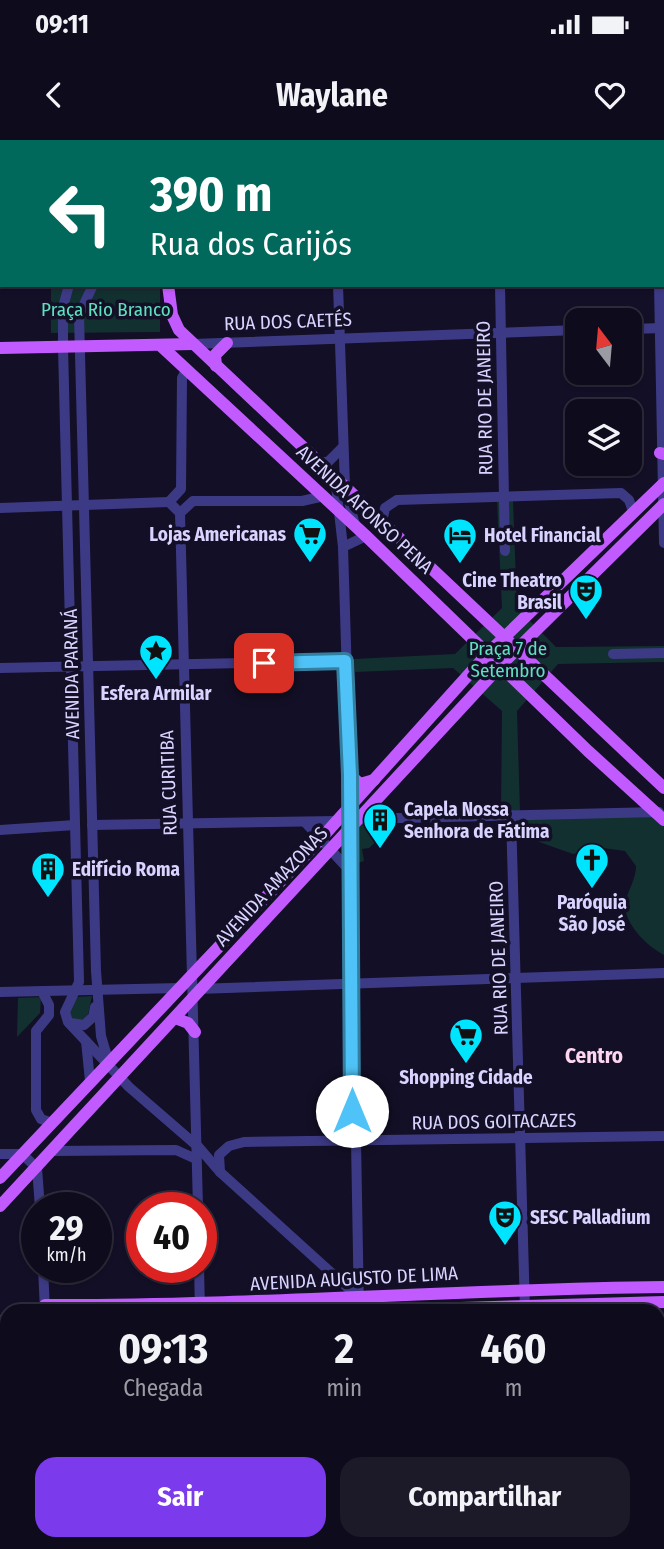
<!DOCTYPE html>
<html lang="pt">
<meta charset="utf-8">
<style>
body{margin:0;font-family:"Fira Sans Condensed",sans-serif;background:#1c1929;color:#f1f3f6;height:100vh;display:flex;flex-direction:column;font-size:26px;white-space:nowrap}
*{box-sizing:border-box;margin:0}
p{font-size:23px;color:#9b9ba3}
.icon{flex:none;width:38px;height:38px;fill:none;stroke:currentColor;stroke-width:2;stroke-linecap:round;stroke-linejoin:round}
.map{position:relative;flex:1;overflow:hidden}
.sheet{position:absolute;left:0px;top:1164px;width:665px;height:247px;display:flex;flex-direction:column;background:#0e0b1c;border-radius:21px 21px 0 0;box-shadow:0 2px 5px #0004,0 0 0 2px #2e2b3b}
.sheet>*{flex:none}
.guide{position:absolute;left:0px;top:0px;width:665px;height:147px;box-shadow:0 2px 5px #0004,0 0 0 2px #2e2b3b;background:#00695c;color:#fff;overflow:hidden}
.needle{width:46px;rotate:344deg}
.buttons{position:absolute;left:565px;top:168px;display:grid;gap:14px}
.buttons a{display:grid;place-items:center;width:77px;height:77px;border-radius:14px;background:#0e0b1c;box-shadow:0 2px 5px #0004,0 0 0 2px #2e2b3b;font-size:35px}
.speed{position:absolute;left:21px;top:1052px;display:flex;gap:14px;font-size:35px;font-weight:700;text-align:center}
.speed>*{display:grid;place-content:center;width:91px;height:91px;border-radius:50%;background:#0e0b1c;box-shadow:0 2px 5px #0004,0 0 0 2px #2e2b3b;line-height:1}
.speed small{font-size:18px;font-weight:400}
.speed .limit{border:10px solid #d22;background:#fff;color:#111}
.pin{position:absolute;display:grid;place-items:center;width:60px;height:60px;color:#fff;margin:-30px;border-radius:14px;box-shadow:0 4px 10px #0006}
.me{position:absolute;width:77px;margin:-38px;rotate:0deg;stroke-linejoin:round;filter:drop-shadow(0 0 5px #0008)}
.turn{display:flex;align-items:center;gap:24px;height:147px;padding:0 35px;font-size:32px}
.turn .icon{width:91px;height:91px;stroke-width:2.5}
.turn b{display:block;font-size:49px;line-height:60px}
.eta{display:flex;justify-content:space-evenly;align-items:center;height:119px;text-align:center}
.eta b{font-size:42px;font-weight:700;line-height:49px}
.primary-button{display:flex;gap:14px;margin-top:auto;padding:14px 35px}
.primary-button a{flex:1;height:80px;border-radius:21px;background:#7c3aed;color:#fff;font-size:28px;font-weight:700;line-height:80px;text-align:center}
.primary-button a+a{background:#1c1929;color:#f1f3f6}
.status{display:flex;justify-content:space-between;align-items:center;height:49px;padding:0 35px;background:#0e0b1c;direction:ltr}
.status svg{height:19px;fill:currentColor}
header{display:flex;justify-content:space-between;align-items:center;height:91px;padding:0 35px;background:#0e0b1c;font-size:32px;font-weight:700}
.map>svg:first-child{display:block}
.green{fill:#12302f}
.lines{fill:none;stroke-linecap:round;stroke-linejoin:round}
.minor{stroke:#3d3a85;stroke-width:10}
.major{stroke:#c25bff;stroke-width:12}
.route-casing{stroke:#337fa1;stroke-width:18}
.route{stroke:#4fc3f7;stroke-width:12}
.labels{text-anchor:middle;stroke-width:7;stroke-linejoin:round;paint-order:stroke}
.park-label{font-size:19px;fill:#5fe0c0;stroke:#130f26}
.street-label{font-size:19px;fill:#d9d4ff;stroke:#130f26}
.poi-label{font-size:19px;font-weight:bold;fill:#d9d4ff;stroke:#130f26;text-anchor:start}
.neighbourhood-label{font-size:21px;font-weight:bold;fill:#ffd6f0;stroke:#130f26}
</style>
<div class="status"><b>09:11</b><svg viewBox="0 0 49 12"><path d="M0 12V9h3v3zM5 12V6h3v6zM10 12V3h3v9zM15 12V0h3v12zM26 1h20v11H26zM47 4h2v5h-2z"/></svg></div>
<header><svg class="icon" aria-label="back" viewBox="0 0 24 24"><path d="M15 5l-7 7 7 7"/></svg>Waylane<svg class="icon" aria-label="heart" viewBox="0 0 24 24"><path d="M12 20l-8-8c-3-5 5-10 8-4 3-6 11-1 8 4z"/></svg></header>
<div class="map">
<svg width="664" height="1409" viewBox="0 0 664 1409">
<rect width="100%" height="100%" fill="#130f26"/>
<!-- green -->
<g class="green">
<path d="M 51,145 L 160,145 L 160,192 L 51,193 Z"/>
<path d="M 513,360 L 517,468 L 556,507 L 664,506 L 664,522 L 558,524 L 517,571 L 520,671 L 501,671 L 502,571 L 453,528 L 355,532 L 354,519 L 455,514 L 502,468 L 497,361 Z"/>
<path d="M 655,672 L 664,680 L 664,815 C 648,807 624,784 625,764 C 627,751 636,740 636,726 L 625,711 L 603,708 L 573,714 L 511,692 L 511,675 Z"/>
<path d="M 358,679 L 392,680 L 394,684 L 388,694 L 376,693 L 378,700 L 369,708 L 362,709 L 364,721 L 355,724 L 349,689 Z"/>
<path d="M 92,856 L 87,879 L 71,882 L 68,866 L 75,857 Z"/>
<path d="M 41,857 L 40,873 L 17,897 L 18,858 Z"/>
</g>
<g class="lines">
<!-- minor -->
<g class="minor">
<path d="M 335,0 L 335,2"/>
<path d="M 492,0 L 493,2"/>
<path d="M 655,0 L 655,2"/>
<path d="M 67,2 L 67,0"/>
<path d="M 663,71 L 664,71"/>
<path d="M 663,91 L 664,91"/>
<path d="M 0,105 L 2,105"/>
<path d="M 69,145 L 63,167 L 63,207 L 79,842 L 65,872 L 68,882 L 129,947 L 196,1005"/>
<path d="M 93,145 L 79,175 L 96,831 L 101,896 L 109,923"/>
<path d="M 338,145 L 345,346 L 355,385"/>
<path d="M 500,145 L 505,411"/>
<path d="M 659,145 L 664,403"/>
<path d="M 630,189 L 663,188"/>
<path d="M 193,204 L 578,190"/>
<path d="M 317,322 L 328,322 L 342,308"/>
<path d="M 335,337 L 343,407 L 350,635 L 352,971 L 356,1000 L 359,1171"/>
<path d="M 169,362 L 180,373 L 198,1068"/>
<path d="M 169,362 L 181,349 L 182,238 L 187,229"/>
<path d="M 0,368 L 169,362"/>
<path d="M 180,373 L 193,361 L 302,361 L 324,356"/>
<path d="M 382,382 L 385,368 L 397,360 L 621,353 L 629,360 L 633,371"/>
<path d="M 343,407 L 366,396"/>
<path d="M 613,514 L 664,513"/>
<path d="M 0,528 L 345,521"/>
<path d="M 511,675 L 525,1170"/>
<path d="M 358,679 L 659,672"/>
<path d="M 305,682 L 351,732"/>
<path d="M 92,685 L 337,681"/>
<path d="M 0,690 L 75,685"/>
<path d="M 197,849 L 664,833"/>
<path d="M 42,851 L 49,865 L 49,875 L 36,891 L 36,970 L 41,979 L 52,983"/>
<path d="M 0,852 L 180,848"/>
<path d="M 70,883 L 84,885 L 93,877 L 95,867"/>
<path d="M 86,901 L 90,941"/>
<path d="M 196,1004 L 220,1032 L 358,1157"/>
<path d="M 52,1011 L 176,1010 L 196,1019"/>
<path d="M 0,1014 L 22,1014 L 37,1028 L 40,1068"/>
<path d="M 220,1032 L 219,1015 L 229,1006 L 244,1002 L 664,996"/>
<path d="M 43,1127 L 45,1171"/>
<path d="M 199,1127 L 200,1171"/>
<path d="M 658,1320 L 664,1320"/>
<path d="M 0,1337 L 7,1337"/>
<path d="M 46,1404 L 46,1409"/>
<path d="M 209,1404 L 209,1409"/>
<path d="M 365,1404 L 365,1409"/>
<path d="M 527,1404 L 527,1409"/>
</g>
<!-- major -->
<g class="major">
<path d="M 169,2 L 169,0"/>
<path d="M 168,145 L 172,175 L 179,190 L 664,648"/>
<path d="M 160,205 L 366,396 L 588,611 L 664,680"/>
<path d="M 0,208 L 193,204"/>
<path d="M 216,226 L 215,215 L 227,203"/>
<path d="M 660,313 L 664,314"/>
<path d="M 350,635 L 360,644 L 374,640"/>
<path d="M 175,878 L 188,883 L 195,892"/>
<path d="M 0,1038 L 317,703 L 489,512 L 664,343"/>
<path d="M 0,1066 L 502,524 L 664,364"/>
<path d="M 45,1165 C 252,1166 458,1149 664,1147"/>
<path d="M 360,1171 L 664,1162"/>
<path d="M 0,1181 L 7,1181"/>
<path d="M 0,1279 L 7,1286"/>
<path d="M 0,1304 L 7,1311"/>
<path d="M 105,1404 L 111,1409"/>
<path d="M 129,1404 L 135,1409"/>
</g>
</g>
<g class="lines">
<!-- route casing -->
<g class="route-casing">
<path id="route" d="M 264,523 L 345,521 L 350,635 L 352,971"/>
</g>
<!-- route -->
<use href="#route" class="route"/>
</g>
<!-- icons -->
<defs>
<g id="supermarket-pin" transform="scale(1.75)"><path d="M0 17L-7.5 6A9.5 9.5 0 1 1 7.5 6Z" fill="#00e5ff" stroke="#130f26"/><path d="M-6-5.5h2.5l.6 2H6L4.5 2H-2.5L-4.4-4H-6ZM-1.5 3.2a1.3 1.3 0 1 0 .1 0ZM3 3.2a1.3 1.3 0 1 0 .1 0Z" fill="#111"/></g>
<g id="hotel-pin" transform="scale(1.75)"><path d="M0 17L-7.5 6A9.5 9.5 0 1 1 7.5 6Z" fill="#00e5ff" stroke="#130f26"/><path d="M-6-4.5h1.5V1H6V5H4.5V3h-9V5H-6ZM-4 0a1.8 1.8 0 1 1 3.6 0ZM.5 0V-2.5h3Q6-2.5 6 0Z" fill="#111"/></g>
<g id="theatre-pin" transform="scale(1.75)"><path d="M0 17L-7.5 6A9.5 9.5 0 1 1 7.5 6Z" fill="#00e5ff" stroke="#130f26"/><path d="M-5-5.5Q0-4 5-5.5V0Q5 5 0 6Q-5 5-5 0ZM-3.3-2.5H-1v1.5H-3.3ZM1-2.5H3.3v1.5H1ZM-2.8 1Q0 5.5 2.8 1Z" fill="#111"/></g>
<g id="sight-pin" transform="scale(1.75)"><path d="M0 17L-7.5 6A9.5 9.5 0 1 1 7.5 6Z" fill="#00e5ff" stroke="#130f26"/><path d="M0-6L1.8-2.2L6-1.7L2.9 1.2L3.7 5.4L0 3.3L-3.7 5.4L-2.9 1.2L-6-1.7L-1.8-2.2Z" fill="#111"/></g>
<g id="building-pin" transform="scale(1.75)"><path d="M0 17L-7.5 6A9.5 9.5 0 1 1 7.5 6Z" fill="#00e5ff" stroke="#130f26"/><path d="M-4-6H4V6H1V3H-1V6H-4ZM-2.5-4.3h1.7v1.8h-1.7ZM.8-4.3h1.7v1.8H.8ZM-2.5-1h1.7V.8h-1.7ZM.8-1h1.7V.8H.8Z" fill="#111"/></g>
<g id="church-pin" transform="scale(1.75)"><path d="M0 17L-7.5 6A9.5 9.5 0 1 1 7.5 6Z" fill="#00e5ff" stroke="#130f26"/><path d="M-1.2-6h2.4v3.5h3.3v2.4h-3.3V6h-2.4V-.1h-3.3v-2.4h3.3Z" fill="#111"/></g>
</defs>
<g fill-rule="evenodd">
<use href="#supermarket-pin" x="310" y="394"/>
<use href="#hotel-pin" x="460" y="395"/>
<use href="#theatre-pin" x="586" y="451"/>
<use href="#sight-pin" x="156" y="511"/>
<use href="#building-pin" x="380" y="680"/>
<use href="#church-pin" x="592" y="720"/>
<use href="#building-pin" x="48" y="729"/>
<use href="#supermarket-pin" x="466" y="895"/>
<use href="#theatre-pin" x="505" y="1077"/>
</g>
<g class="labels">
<!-- park labels -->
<g class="park-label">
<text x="106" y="176">Praça Rio Branco</text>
<text x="508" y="515">Praça 7 de<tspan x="508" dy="22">Setembro</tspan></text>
</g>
<!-- street labels -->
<g class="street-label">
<text transform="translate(288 181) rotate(-2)" y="7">RUA DOS CAETÉS</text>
<text transform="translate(484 258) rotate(-91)" y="7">RUA RIO DE JANEIRO</text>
<text transform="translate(365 369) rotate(43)" y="7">AVENIDA AFONSO PENA</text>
<text transform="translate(71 534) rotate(-91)" y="7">AVENIDA PARANÁ</text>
<text transform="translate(168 643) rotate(-92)" y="7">RUA CURITIBA</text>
<text transform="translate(271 746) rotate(-47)" y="7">AVENIDA AMAZONAS</text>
<text transform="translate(498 818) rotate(-92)" y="7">RUA RIO DE JANEIRO</text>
<text transform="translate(494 981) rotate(-1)" y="7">RUA DOS GOITACAZES</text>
<text transform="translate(354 1138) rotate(-3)" y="7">AVENIDA AUGUSTO DE LIMA</text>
</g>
<!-- poi labels -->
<g class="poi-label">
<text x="286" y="401" text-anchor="end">Lojas Americanas</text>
<text x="484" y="402">Hotel Financial</text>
<text x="562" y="447" text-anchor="end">Cine Theatro<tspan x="562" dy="22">Brasil</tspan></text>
<text x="156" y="560" text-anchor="middle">Esfera Armilar</text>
<text x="404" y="676">Capela Nossa<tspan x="404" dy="22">Senhora de Fátima</tspan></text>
<text x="72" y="736">Edifício Roma</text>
<text x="592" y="769" text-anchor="middle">Paróquia<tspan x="592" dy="22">São José</tspan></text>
<text x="466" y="944" text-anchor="middle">Shopping Cidade</text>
<text x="530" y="1084">SESC Palladium</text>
</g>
<!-- neighbourhood labels -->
<g class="neighbourhood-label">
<text x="594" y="923">Centro</text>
</g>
</g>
</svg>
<div class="buttons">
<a><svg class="needle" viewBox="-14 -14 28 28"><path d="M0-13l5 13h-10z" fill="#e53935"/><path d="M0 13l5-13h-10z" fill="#9b9ba3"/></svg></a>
<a><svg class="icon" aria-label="layers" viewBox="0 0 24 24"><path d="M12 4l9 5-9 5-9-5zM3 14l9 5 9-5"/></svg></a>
</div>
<div class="speed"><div>29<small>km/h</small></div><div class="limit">40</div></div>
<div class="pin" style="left:264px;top:523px;background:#d93025"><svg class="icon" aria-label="arrive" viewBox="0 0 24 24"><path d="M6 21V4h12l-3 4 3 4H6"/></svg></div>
<svg class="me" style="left:352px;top:971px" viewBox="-20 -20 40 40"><circle r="19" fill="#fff"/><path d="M0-13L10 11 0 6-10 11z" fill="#4fc3f7"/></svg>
<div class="guide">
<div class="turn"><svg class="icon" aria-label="left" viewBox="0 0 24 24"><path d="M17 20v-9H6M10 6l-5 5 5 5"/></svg><div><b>390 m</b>Rua dos Carijós</div></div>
</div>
<section class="sheet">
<div class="eta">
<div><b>09:13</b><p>Chegada</p></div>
<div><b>2</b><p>min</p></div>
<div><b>460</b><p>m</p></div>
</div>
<div class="primary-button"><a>Sair</a><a>Compartilhar</a></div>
</section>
</div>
